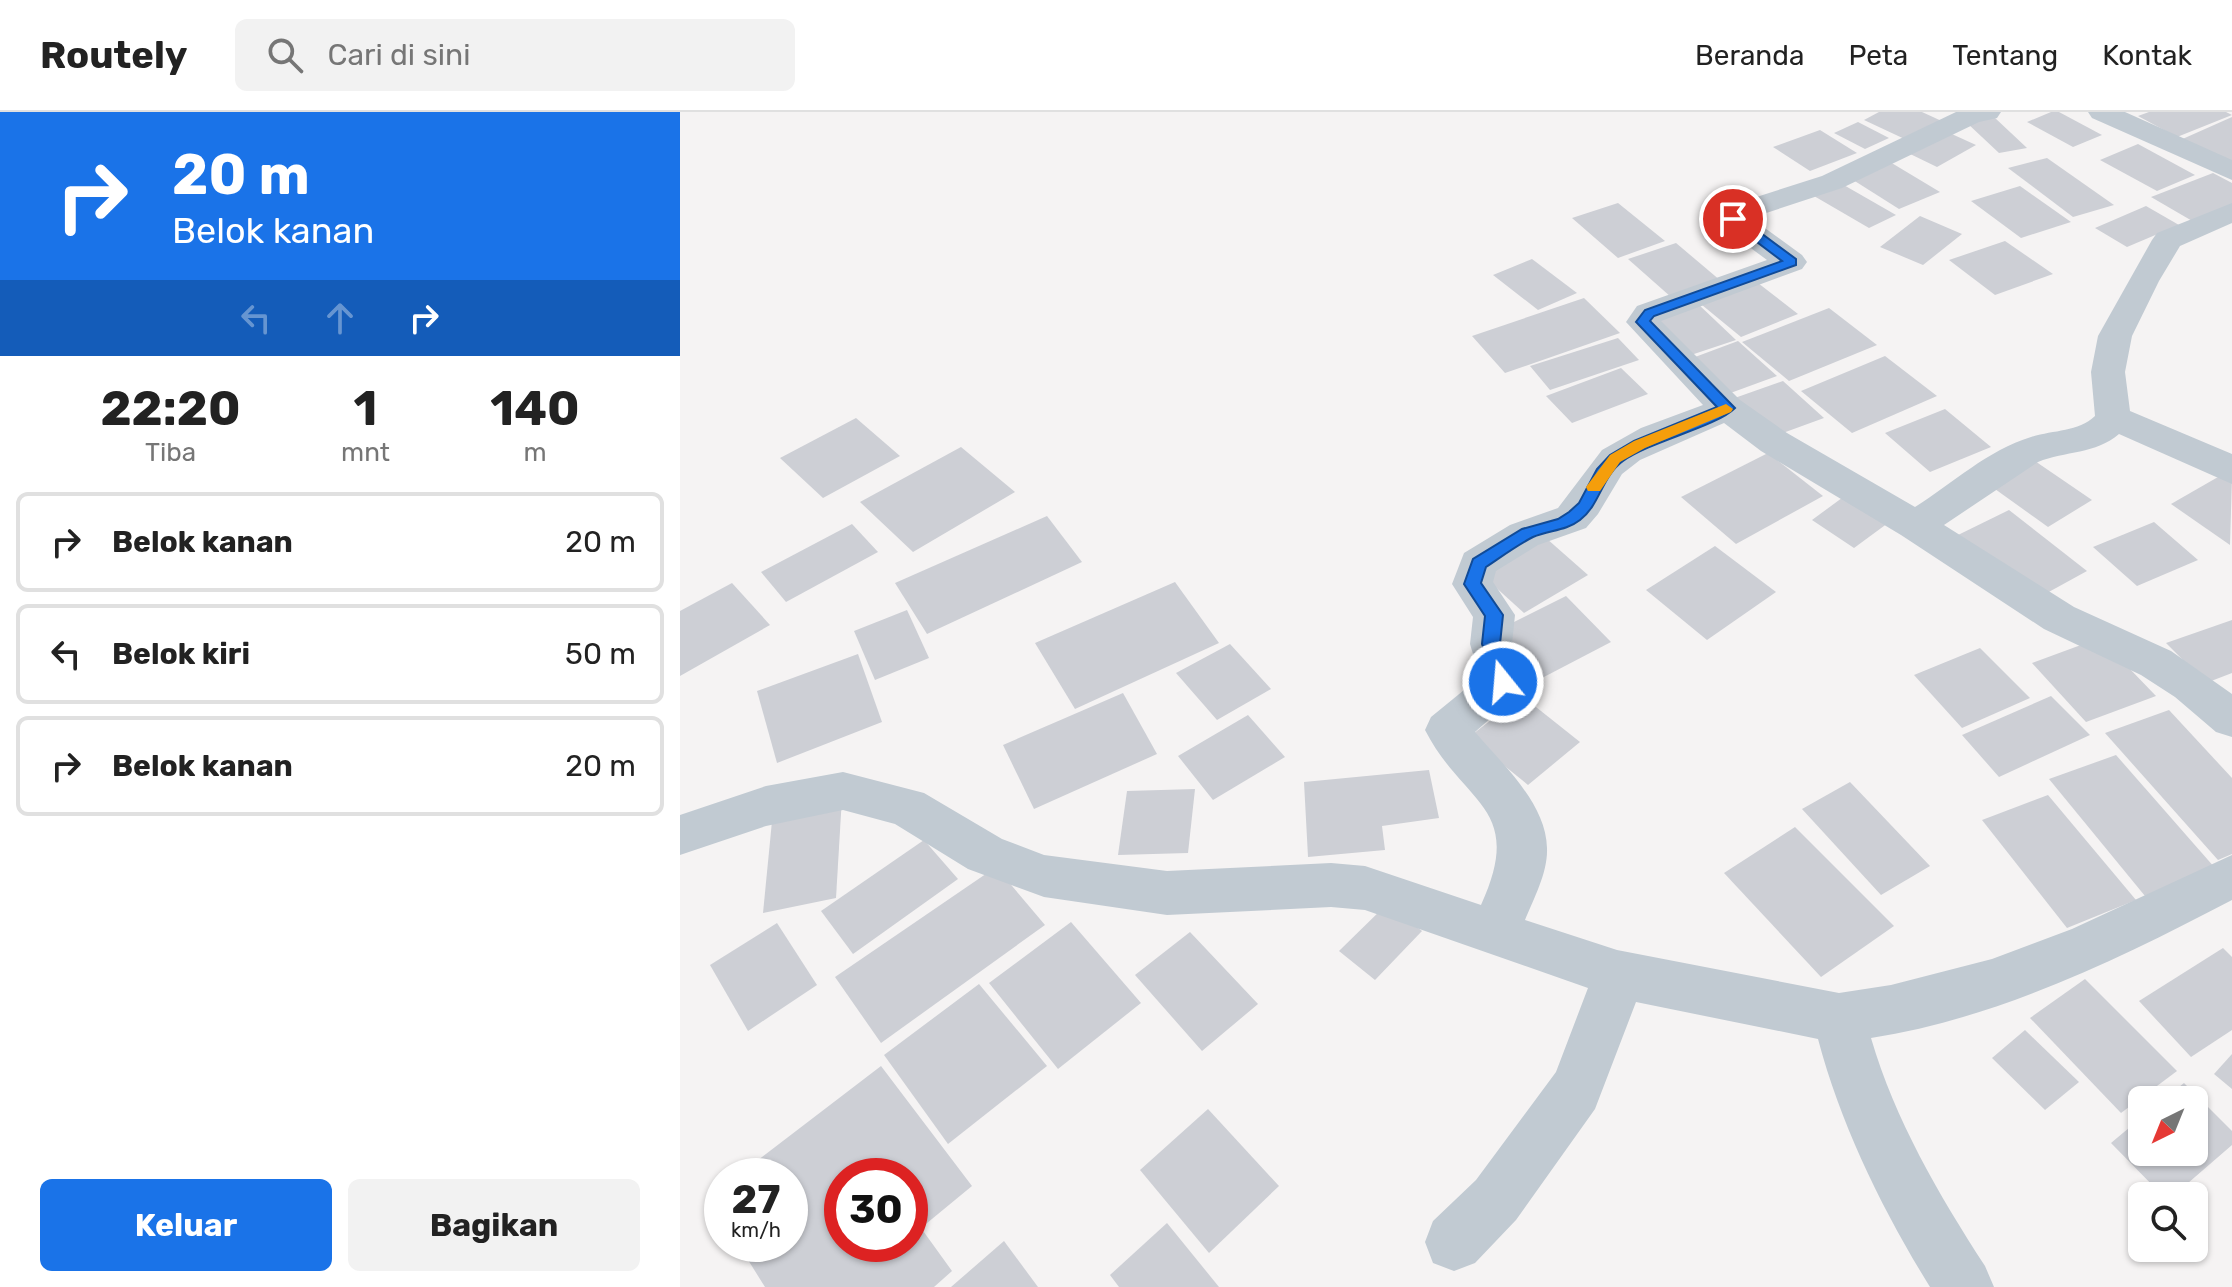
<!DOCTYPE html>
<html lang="id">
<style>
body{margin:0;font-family:Rubik,sans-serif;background:#f2f2f2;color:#222;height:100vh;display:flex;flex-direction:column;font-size:30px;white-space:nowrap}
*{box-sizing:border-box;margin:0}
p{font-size:26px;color:#767676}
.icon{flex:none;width:44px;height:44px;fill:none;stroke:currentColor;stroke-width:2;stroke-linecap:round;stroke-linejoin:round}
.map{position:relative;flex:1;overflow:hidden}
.side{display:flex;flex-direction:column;background:#fff;width:680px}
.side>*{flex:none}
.top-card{background:#1a73e8;color:#fff;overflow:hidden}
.needle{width:52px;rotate:223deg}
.tools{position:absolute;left:1448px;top:974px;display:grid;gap:16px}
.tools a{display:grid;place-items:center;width:80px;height:80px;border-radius:12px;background:#fff;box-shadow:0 2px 6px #0004;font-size:40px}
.speed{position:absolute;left:24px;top:1046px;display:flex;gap:16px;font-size:40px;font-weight:700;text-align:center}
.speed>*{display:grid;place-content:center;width:104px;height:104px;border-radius:50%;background:#fff;box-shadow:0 2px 6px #0004;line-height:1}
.speed small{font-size:20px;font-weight:400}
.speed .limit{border:12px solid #d22;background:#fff;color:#111}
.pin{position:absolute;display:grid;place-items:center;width:68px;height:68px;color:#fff;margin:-34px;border:4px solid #fff;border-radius:50%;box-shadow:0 2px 8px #0007}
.me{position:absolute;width:88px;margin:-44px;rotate:343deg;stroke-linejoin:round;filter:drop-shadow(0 0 6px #0008)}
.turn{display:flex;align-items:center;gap:28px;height:168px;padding:0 40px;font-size:36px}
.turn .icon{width:104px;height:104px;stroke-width:2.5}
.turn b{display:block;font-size:56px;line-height:68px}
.lanes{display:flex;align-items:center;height:76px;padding:0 40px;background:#0003;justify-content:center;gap:40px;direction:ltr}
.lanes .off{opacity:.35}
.eta{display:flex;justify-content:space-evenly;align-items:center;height:136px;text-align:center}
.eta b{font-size:48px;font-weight:700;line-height:56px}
.button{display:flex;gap:16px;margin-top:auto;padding:16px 40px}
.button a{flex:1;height:92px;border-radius:12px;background:#1a73e8;color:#fff;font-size:32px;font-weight:700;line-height:92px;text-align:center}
.button a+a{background:#f2f2f2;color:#222}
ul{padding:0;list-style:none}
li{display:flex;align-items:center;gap:24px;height:100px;margin:0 16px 12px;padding:0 24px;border:4px solid #e0e0e0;border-radius:12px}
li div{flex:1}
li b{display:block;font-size:30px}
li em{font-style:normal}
header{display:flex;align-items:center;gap:48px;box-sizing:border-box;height:112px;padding:0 40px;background:#fff;border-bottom:2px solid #e0e0e0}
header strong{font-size:38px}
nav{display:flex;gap:44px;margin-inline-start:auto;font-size:28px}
.search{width:560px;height:72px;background:#f2f2f2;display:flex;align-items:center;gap:20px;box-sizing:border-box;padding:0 28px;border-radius:12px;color:#767676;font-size:30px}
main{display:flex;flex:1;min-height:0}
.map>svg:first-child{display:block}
.building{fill:#cdcfd5;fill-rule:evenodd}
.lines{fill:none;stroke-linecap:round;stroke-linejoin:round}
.minor{fill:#c1cad2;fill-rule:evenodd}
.route{fill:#1a73e8;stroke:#114b97;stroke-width:2}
.slow{fill:#f59e0b}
</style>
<header>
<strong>Routely</strong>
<div class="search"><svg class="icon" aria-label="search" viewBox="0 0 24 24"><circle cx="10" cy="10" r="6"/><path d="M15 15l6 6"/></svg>Cari di sini</div>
<nav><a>Beranda</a><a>Peta</a><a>Tentang</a><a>Kontak</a></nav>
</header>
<main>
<section class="side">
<div class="top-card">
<div class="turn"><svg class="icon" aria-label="right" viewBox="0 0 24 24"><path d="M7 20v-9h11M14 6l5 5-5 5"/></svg><div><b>20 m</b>Belok kanan</div></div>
<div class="lanes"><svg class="icon off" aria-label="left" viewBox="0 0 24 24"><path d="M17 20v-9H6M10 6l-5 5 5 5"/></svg><svg class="icon off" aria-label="ahead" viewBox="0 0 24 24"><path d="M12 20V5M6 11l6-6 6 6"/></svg><svg class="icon" aria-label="right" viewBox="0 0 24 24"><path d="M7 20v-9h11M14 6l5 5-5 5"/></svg></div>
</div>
<div class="eta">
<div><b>22:20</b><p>Tiba</p></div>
<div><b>1</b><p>mnt</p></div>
<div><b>140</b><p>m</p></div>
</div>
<ul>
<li><svg class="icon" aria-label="right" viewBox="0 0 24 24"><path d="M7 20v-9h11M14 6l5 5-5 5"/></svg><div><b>Belok kanan</b></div><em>20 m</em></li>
<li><svg class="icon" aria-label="left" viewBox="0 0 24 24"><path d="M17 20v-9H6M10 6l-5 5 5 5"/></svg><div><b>Belok kiri</b></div><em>50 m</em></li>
<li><svg class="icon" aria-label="right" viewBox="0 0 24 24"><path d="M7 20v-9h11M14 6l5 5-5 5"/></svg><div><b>Belok kanan</b></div><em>20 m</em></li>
</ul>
<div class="button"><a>Keluar</a><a>Bagikan</a></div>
</section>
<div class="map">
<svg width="1552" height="1175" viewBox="0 0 1552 1175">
<rect width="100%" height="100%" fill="#f5f3f3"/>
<!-- building -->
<g class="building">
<path d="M 1199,0 L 1242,0 L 1266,11 L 1231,30 L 1184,8 Z"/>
<path d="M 1371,0 L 1379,0 L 1422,23 L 1393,35 L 1347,10 Z"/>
<path d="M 1469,0 L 1546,0 L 1552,3 L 1497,25 L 1458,4 Z"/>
<path d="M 1314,5 L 1347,36 L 1319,41 L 1286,10 Z"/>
<path d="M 1552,5 L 1552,48 L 1544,51 L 1498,29 Z"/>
<path d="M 1178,10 L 1209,26 L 1185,37 L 1154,21 Z"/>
<path d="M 1140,18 L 1177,41 L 1130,59 L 1093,35 Z"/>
<path d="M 1263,18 L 1296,33 L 1257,55 L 1224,39 Z"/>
<path d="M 1458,32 L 1515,63 L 1477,79 L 1420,48 Z"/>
<path d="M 1367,46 L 1434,93 L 1393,105 L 1328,56 Z"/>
<path d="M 1210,50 L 1260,80 L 1219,97 L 1170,66 Z"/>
<path d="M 1533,61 L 1552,71 L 1552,94 L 1514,110 L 1471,85 Z"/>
<path d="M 1162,72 L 1216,103 L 1189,116 L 1134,84 Z"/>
<path d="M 1340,74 L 1391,110 L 1341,126 L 1291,89 Z"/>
<path d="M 938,91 L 985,129 L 938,146 L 892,106 Z"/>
<path d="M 1466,94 L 1499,113 L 1447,135 L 1415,116 Z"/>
<path d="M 1240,104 L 1282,122 L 1243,153 L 1200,135 Z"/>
<path d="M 1325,129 L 1373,162 L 1315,183 L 1269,148 Z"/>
<path d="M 996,131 L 1041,169 L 991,185 L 948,147 Z"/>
<path d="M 852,147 L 897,181 L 858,198 L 813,163 Z"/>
<path d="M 1078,171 L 1118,202 L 1061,225 L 1022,193 Z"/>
<path d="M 904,186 L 940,221 L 825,261 L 792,224 Z"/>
<path d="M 1017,191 L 1056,228 L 1011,243 L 973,204 Z"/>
<path d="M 1149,196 L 1197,233 L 1109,269 L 1062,230 Z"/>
<path d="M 938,226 L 959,248 L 870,278 L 850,254 Z"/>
<path d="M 1058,229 L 1097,264 L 1045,283 L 1007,248 Z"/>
<path d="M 1205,244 L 1257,284 L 1172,321 L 1121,279 Z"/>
<path d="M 941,256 L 968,282 L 892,311 L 866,284 Z"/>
<path d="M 1103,269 L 1144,306 L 1089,326 L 1049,288 Z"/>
<path d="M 1265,297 L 1311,335 L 1250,360 L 1205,321 Z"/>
<path d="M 176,306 L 220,344 L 143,386 L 100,346 Z"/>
<path d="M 281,335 L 335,380 L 233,440 L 180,390 Z"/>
<path d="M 1088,341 L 1143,384 L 1056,432 L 1001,385 Z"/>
<path d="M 1352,347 L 1412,388 L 1368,415 L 1308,372 Z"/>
<path d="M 1545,361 L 1552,365 L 1550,433 L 1491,392 Z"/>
<path d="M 1166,383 L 1208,411 L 1174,436 L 1132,408 Z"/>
<path d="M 1329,398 L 1407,459 L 1356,487 L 1278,423 Z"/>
<path d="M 367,404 L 402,450 L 247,522 L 215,471 Z"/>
<path d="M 1474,410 L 1518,448 L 1457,474 L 1413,435 Z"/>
<path d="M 172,412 L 198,440 L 106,490 L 81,460 Z"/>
<path d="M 866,426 L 908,463 L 844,501 L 801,462 Z"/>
<path d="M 1035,434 L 1096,480 L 1027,528 L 966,478 Z"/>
<path d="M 495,470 L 539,531 L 395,597 L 355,531 Z"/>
<path d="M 52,471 L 90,513 L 0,564 L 0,499 Z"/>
<path d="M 886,484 L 931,530 L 862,566 L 818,518 Z"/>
<path d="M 227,498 L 249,546 L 195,568 L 174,519 Z"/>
<path d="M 1552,508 L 1552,561 L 1526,571 L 1486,531 Z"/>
<path d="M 1420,526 L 1476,584 L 1406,610 L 1352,551 Z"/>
<path d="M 550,532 L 591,577 L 537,608 L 496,561 Z"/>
<path d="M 1300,536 L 1350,586 L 1282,616 L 1234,563 Z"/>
<path d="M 178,542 L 202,610 L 97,651 L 77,579 Z"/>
<path d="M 443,581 L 477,642 L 354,697 L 323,633 Z"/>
<path d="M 842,584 L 900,630 L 848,673 L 789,625 Z"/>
<path d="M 1371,584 L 1410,623 L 1319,665 L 1282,623 Z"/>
<path d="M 1489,598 L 1552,666 L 1552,742 L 1538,748 L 1425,621 Z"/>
<path d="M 568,603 L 605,645 L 533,688 L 498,644 Z"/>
<path d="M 1436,643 L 1535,756 L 1465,784 L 1369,667 Z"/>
<path d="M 749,658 L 759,706 L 702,714 L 705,738 L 628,745 L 624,670 Z"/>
<path d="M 1170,670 L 1250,754 L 1201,783 L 1122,697 Z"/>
<path d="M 515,677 L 508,741 L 438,743 L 447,679 Z"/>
<path d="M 1368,683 L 1456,788 L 1387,816 L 1302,708 Z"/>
<path d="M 162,685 L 156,786 L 83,801 L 93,699 Z"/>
<path d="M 1115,715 L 1214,814 L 1141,865 L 1044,761 Z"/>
<path d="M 244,728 L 278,767 L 173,842 L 141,799 Z"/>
<path d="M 316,755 L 365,813 L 201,931 L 155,865 Z"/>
<path d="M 707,792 L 742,819 L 695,868 L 659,839 Z"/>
<path d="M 391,810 L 461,891 L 378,957 L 309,871 Z"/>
<path d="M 97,811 L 137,873 L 68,919 L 30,853 Z"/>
<path d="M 510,820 L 578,892 L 522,939 L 455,863 Z"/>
<path d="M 1543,836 L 1552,845 L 1552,918 L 1511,945 L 1459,889 Z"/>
<path d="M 1405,867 L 1497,959 L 1441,1001 L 1350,906 Z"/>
<path d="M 299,872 L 367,954 L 268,1032 L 204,943 Z"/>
<path d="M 1345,918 L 1399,970 L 1365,998 L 1312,946 Z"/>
<path d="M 1552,942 L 1552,977 L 1534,962 Z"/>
<path d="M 201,954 L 292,1074 L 241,1116 L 272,1159 L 254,1175 L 85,1175 L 58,1132 L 110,1132 L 110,1064 L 57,1064 ZM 162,1064 L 230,1064 L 230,1132 L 162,1132 Z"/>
<path d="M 1504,971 L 1552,1019 L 1552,1033 L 1493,1084 L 1483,1084 L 1431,1031 L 1462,1005 L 1462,1040 L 1514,1040 L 1514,988 L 1483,988 Z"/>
<path d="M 528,997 L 599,1074 L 529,1141 L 460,1058 Z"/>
<path d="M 42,1075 L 42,1106 L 29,1085 Z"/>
<path d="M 487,1111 L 539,1175 L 439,1175 L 430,1163 Z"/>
<path d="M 324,1129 L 358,1175 L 271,1175 Z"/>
</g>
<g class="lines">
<!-- minor -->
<g class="minor">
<path d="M 1276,0 L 1321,0 L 1317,6 L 1299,10 L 1162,76 L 1071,106 L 1122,143 L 1127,150 L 1122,157 L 981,209 L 1060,288 L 1107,321 L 1235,395 C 1273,371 1308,338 1351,325 C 1373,318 1398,320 1415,304 L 1411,260 L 1418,224 L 1472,128 L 1477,121 L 1552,91 L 1552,111 L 1500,134 L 1479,169 L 1452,224 L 1445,260 L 1450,299 L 1552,342 L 1552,372 L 1439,322 C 1416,342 1385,339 1358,350 L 1264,413 L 1394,495 L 1491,539 L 1552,582 L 1552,625 L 1536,620 L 1495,585 L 1461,563 L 1364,517 L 1221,423 L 1081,339 L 1044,311 L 960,348 L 942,362 L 918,402 L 906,416 L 858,433 L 816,459 L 813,470 L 835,503 L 832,532 L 845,570 L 838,582 L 795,620 C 822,652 866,691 867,736 C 868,760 854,786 845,808 L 937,838 L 1159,881 L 1211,873 L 1312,847 L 1392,817 L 1552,743 L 1552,788 C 1439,847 1319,906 1191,926 C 1215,1008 1259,1083 1305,1154 L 1314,1175 L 1250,1175 C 1203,1099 1161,1014 1138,927 L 956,890 L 915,997 L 836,1108 L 795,1151 L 774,1159 L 753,1151 L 745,1130 L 753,1109 L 796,1068 L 876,960 L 908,876 L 685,798 L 651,795 L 487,803 L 364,785 L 288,757 L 215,712 L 163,698 L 86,714 L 0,743 L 0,703 L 86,674 L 163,660 L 244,681 L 322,727 L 364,743 L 487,759 L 651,751 L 685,754 L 801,793 C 846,694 784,694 745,618 L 751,605 L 800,565 L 790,532 L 793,505 L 772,472 L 784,441 L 830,413 L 878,396 L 922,338 L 961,316 L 1023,293 L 946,210 L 957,194 L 1087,148 L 1049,120 L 1038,102 L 1042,96 L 1142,64 Z"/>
<path d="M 1408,0 L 1445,0 L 1552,48 L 1552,68 L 1412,6 Z"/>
</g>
</g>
<!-- route -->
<path class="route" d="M 1049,104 L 1058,104 L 1116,147 L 1116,153 L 974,204 L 970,209 L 1055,296 C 1036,315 971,329 943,349 C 922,364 920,393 900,408 C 886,419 869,418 853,425 C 837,433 821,445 806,455 L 801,471 L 823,503 L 820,532 L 832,570 L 823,577 L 816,575 L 802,532 L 805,504 L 784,472 L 793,447 L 842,417 L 878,407 L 889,400 L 899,391 L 917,357 L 930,343 L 954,329 L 1037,295 L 956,210 L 965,198 L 1102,149 L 1049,109 Z"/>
<!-- slow -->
<path class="slow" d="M 1046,292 L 1053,297 L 1051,300 L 965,336 L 940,350 L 920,379 L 908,379 L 906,375 L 930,343 L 954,329 Z"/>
</svg>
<div class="tools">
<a><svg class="needle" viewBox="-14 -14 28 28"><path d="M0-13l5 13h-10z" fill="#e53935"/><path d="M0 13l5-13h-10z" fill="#767676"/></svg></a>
<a><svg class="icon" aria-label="search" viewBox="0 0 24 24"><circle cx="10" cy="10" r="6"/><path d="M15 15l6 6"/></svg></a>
</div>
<div class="speed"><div>27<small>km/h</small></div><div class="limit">30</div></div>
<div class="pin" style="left:1053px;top:107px;background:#d93025"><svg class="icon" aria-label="arrive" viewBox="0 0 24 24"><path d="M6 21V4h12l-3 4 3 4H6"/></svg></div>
<svg class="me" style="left:823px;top:570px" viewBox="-20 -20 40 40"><circle r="17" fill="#1a73e8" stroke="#fff" stroke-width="3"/><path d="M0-11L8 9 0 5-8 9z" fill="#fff"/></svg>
</div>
</main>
